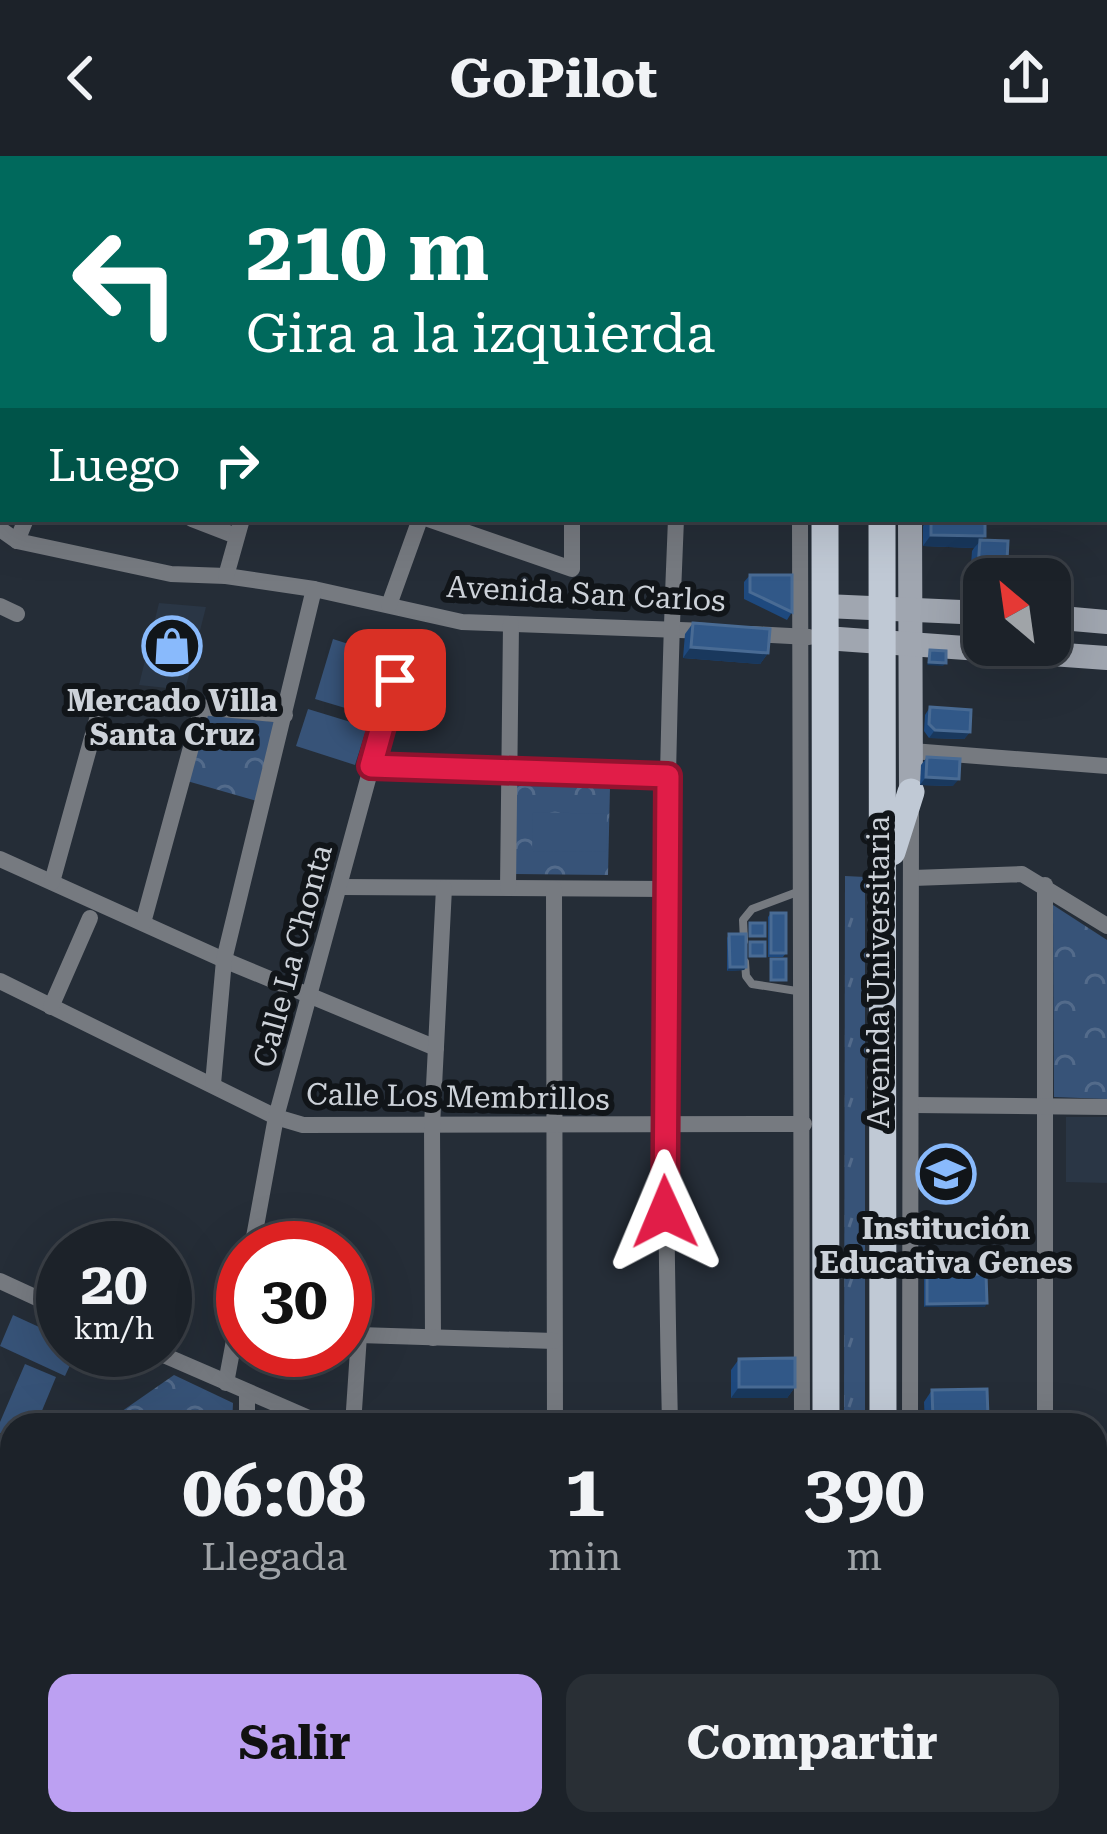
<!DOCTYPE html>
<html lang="es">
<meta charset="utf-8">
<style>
body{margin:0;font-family:"Roboto Serif",serif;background:#292f35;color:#f1f3f6;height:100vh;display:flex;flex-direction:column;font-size:45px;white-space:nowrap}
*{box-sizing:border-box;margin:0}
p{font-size:39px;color:#a0a4a8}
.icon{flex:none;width:66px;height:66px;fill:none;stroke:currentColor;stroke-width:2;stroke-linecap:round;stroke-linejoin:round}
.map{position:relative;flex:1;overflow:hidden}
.side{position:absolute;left:0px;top:1257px;width:1107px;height:423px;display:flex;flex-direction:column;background:#1c2229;border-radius:36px 36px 0 0;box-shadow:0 12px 48px #0002,0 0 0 3px #3a3f46}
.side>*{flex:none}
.guide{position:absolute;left:0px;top:0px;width:1107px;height:366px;box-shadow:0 12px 48px #0002,0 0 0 3px #3a3f46;background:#00695c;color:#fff;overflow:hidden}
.needle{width:78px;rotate:331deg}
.controls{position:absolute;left:963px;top:402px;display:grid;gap:24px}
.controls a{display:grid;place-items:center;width:108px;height:108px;border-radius:24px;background:#1c2229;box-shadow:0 12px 48px #0002,0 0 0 3px #3a3f46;font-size:60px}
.speed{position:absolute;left:36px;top:1065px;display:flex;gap:24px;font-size:60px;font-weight:700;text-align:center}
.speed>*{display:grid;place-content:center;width:156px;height:156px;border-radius:50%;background:#1c2229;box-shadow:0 12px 48px #0002,0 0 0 3px #3a3f46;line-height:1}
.speed small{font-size:30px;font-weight:400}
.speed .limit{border:18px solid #d22;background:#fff;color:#111}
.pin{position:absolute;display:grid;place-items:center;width:102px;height:102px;color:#fff;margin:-51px;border-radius:24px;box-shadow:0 6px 18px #0006}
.me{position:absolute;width:132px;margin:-66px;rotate:359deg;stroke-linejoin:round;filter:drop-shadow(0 0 9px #0008)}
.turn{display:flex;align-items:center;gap:42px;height:252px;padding:0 48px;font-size:54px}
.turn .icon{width:156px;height:156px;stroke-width:2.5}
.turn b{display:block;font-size:84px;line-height:102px}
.then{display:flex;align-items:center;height:114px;padding:0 48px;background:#0003;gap:24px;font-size:45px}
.eta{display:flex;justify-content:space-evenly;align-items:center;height:204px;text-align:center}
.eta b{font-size:72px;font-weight:700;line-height:84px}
.primary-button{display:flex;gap:24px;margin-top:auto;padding:24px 48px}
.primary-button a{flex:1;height:138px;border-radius:24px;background:#bca0f2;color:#111;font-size:48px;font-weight:700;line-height:138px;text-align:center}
.primary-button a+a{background:#292f35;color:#f1f3f6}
header{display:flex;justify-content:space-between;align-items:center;height:156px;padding:0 48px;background:#1c2229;font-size:54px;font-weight:700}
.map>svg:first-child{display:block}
.built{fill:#2a3645}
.grass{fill:url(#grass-tufts)}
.park{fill:url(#park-crowns)}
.garden{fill:#375378}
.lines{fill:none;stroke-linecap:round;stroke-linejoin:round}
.lane{stroke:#767a80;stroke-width:8}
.street{stroke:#767a80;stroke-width:16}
.secondary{stroke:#a0a6b0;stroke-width:24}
.primary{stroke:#c0c9d5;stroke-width:27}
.wall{fill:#1e497e}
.shaded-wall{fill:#19385d}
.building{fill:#315888;stroke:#496b94;stroke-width:3}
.route-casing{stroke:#92132f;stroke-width:30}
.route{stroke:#e11d48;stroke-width:21}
.labels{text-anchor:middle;stroke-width:12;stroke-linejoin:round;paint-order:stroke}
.street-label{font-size:30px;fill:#cdd2d9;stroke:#111519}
.poi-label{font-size:30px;font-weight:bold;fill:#cdd2d9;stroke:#111519}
</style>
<header><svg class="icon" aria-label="back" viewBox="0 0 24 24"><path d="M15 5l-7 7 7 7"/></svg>GoPilot<svg class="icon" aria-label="share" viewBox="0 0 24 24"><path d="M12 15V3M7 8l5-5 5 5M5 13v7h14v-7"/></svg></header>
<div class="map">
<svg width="1107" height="1678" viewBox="0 0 1107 1678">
<defs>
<pattern id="grass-tufts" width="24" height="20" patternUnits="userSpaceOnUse" patternTransform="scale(3)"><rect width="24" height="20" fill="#375378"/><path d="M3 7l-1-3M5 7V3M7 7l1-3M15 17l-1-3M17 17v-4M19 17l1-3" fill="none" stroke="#536b8b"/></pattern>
<pattern id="park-crowns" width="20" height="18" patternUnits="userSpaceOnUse" patternTransform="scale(3)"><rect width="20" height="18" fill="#375378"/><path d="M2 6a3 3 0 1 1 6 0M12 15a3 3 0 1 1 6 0" fill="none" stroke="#536b8b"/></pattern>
</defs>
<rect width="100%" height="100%" fill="#252d37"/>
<!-- built -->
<g class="built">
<path d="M 159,447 L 206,451 L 185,534 L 139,529 Z"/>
<path d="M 1066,961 L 1107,961 L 1107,1027 L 1066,1026 Z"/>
</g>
<!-- grass -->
<path class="grass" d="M 845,720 L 865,721 L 865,1269 L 844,1269 Z"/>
<!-- park -->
<g class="park">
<path d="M 204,559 L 276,566 L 257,645 L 187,625 Z"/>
<path d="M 516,630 L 610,631 L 608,719 L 515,718 Z"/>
<path d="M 1053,749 L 1107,784 L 1107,943 L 1054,941 Z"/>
<path d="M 174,1219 L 233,1247 L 232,1269 L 102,1269 Z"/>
<path d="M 12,1331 L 12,1668 L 27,1668 L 16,1678 L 0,1678 L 0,1339 Z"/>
</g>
<!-- garden -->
<g class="garden">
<path d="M 333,483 L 370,495 L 352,554 L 315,543 Z"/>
<path d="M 308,553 L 367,571 L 355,609 L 296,590 Z"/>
<path d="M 533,656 L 607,658 L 606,696 L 532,695 Z"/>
<path d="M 13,1159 L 63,1182 L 63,1194 L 77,1194 L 65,1220 L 0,1190 Z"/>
<path d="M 25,1208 L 56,1221 L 36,1269 L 12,1269 L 12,1282 L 0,1277 L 0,1266 Z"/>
</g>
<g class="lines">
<!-- lane -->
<g class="lane">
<path d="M 837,0 L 837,3"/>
<path d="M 744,785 L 743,764 L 752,753 L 800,735"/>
<path d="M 745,806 L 746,820 L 752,828 L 803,836"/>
</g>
<!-- street -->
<g class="street">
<path d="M 571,0 L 571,3"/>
<path d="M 684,0 L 684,3"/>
<path d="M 797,0 L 797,3"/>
<path d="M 1104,353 L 1107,353"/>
<path d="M 192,363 L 236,380"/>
<path d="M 428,363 L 572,413 L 572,363"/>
<path d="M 800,363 L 802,1269"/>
<path d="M 0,373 L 17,385 L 171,418 L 226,420 L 314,433 L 462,466 L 707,475"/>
<path d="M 17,385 L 26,363"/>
<path d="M 226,420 L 242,363"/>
<path d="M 389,449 L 420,363"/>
<path d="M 0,450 L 17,458"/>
<path d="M 751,478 L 809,481"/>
<path d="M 912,595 L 1107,610"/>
<path d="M 371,610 L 668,620"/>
<path d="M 0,703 L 224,804 L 436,892"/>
<path d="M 913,722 L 1022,718 L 1107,770"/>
<path d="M 52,726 L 103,542 L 285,559"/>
<path d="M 1045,729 L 1045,1269"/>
<path d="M 341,731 L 667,733"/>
<path d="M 508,732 L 511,468"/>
<path d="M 554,733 L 555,1269"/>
<path d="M 143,767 L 202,551"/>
<path d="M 0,825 L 276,961 L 303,969 L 804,968"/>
<path d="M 51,851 L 90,762"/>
<path d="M 213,928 L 224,804 L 314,433"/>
<path d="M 913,949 L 1107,951"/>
<path d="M 252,1092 L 276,961 L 395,524"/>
<path d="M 0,1125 L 63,1154"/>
<path d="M 433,1182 L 432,970 L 444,732"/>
<path d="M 152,1194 L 325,1269"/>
<path d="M 226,1227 L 243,1137"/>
<path d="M 247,1269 L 247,1236"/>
<path d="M 353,1269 L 359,1179 L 554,1185"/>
<path d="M 670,1269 C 663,967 663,665 676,363"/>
<path d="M 910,1269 L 911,658"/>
<path d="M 1095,1392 L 1107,1392"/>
<path d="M 1095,1505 L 1107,1505"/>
<path d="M 1095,1623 L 1107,1624"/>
<path d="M 91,1668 L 92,1678"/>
<path d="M 122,1668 L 122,1678"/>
<path d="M 351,1668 L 351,1678"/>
<path d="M 465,1668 L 465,1678"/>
<path d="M 40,1678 L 51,1668"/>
<path d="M 239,1678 L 239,1668"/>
<path d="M 669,1678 L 669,1668"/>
<path d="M 804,1678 L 804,1668"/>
<path d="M 908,1678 L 908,1668"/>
<path d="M 1045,1678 L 1045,1668"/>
</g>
<!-- secondary -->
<g class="secondary">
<path d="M 908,0 L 908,3"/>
<path d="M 1071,3 L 1077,0"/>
<path d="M 1104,25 L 1107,23"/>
<path d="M 910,363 L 911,636"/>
<path d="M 825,450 L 984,457"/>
<path d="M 1050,461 L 1107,466"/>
<path d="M 825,482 L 1107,502"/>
</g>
<!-- primary -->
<g class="primary">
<path d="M 823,0 L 823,3"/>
<path d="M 880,0 L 880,3"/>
<path d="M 825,363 L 826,1269"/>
<path d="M 882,363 L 883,1269"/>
<path d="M 892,696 L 911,636"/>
<path d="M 826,1668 L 826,1678"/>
<path d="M 882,1678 L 882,1668"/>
</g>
</g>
<!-- wall -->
<g class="wall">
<path d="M 928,363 L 985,363 L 982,384 L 984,436 L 969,435 L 972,395 L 974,392 L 923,390 L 923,370 Z"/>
<path d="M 750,419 L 792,456 L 787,464 L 744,443 L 744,426 Z"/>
<path d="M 693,467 L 768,497 L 760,508 L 683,502 L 685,478 Z"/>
<path d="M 930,551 L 970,576 L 964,583 L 929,582 L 924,575 L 925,559 Z"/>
<path d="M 927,601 L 953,630 L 920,629 L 921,609 Z"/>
<path d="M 771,757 L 786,797 L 783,801 L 768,801 L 768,761 Z"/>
<path d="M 729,778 L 746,811 L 744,814 L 727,815 L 727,782 Z"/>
<path d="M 927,1119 L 985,1151 L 924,1151 L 924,1123 Z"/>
<path d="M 739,1203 L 795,1231 L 787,1242 L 731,1242 L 731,1214 Z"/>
<path d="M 932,1234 L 982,1269 L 925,1269 L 924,1246 Z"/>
</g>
<!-- shaded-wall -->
<g class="shaded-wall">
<path d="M 931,379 L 985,380 L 974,392 L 923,390 Z"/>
<path d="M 977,424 L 984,424 L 984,436 L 969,435 Z"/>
<path d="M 691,491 L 768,497 L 760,508 L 683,502 Z"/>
<path d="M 929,506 L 946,507 L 943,510 L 927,509 Z"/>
<path d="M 935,574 L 970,576 L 964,583 L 929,582 Z"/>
<path d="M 926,621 L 959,623 L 953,630 L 920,629 Z"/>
<path d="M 730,811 L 746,811 L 744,814 L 727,815 Z"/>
<path d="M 987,1147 L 985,1151 L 924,1151 L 927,1148 Z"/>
<path d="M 739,1231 L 795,1231 L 787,1242 L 731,1242 Z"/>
<path d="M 988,1261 L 982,1269 L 929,1269 L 933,1263 Z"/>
</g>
<!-- building -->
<g class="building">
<path d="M 931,363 L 985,363 L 985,380 L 931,379 Z"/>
<path d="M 980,384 L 1008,385 L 1006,423 L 977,424 Z"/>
<path d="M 750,419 L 792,419 L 792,456 L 750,436 Z"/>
<path d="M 693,467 L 770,473 L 768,497 L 691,491 Z"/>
<path d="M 930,494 L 946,495 L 946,507 L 929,506 Z"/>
<path d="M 930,551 L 971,554 L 970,576 L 935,574 L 929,568 Z"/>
<path d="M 927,601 L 960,603 L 959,623 L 926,621 Z"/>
<rect x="771" y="757" width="15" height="40"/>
<rect x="750" y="767" width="15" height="13"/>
<path d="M 729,778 L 746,778 L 746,811 L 730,811 Z"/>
<rect x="750" y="786" width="15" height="14"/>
<rect x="771" y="803" width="15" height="21"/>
<path d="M 986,1118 L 987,1147 L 927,1148 L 927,1119 Z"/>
<path d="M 795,1202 L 795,1231 L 739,1231 L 739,1203 Z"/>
<path d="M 987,1233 L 988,1261 L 933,1263 L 932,1234 Z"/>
<rect x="772" y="1668" width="24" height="10"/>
</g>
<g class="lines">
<!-- route casing -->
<g class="route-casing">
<path id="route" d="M 395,524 L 371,610 L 668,620 L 665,1056"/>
</g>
<!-- route -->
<use href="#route" class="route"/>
</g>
<!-- icons -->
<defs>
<g id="shop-ring" transform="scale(3)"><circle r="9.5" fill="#111519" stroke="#89bafc" stroke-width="1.5"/><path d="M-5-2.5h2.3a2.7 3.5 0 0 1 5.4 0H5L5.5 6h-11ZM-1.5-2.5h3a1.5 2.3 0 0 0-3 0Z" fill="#89bafc"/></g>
<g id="school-ring" transform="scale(3)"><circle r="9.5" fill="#111519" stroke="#89bafc" stroke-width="1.5"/><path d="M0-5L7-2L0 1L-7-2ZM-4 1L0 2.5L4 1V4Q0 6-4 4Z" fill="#89bafc"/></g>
</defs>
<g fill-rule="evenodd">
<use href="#shop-ring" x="172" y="490"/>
<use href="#school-ring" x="946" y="1018"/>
</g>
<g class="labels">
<!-- street labels -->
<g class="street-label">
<text transform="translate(586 438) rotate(3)" y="10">Avenida San Carlos</text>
<text transform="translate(293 800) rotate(-75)" y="10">Calle La Chonta</text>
<text transform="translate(879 816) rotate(-90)" y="10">Avenida Universitaria</text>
<text transform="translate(458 941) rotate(1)" y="10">Calle Los Membrillos</text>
</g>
<!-- poi labels -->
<g class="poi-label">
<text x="172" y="555">Mercado Villa<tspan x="172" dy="34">Santa Cruz</tspan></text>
<text x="946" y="1083">Institución<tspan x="946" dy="34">Educativa Genes</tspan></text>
</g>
</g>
</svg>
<div class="controls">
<a><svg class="needle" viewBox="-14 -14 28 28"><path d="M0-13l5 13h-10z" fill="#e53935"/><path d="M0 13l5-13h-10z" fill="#a0a4a8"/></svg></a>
</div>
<div class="speed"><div>20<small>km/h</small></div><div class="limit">30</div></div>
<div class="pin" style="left:395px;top:524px;background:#d93025"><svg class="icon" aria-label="arrive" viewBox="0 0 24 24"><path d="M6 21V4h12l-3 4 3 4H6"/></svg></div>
<svg class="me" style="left:665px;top:1056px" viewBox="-20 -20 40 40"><path d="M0-17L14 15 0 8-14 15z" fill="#e11d48" stroke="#fff" stroke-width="4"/></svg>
<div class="guide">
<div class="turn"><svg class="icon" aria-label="left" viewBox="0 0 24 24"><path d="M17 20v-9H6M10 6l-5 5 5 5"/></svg><div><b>210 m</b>Gira a la izquierda</div></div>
<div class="then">Luego<svg class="icon" aria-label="right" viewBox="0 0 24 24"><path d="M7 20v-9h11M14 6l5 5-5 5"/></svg></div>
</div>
<section class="side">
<div class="eta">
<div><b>06:08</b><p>Llegada</p></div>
<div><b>1</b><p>min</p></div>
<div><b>390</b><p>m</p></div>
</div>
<div class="primary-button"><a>Salir</a><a>Compartir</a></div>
</section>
</div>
